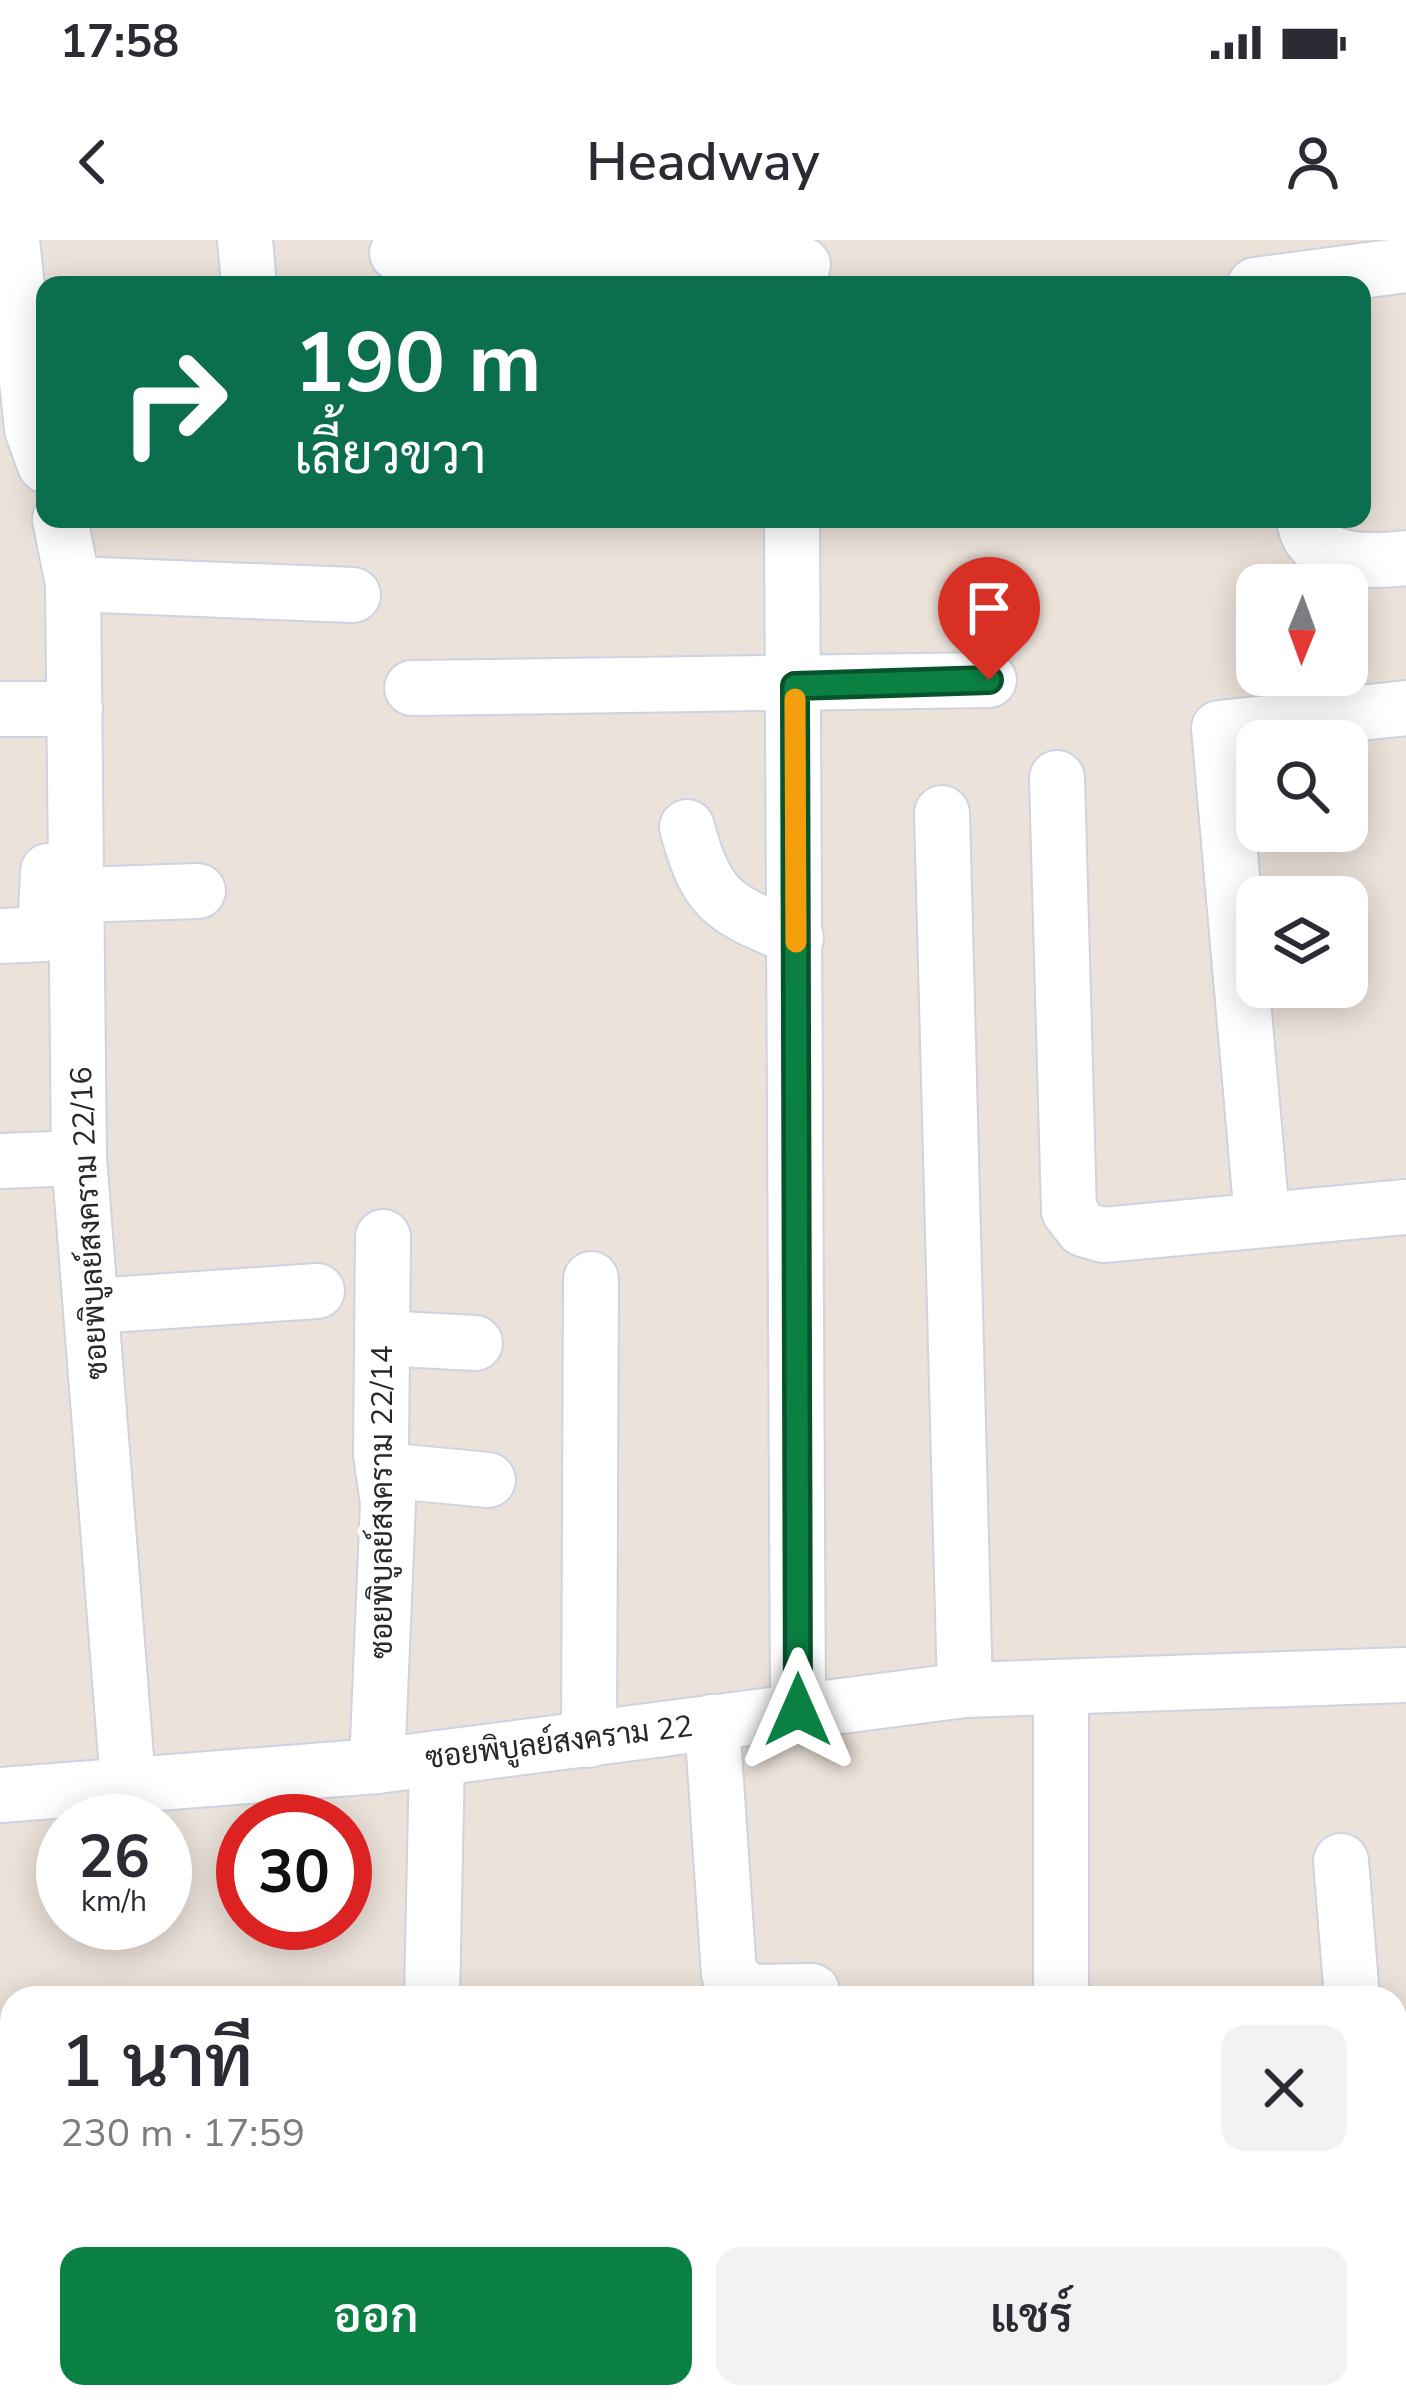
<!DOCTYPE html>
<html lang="th">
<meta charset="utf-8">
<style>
body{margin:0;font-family:"Nunito Sans",Sarabun,sans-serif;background:#f2f2f3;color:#2b2b33;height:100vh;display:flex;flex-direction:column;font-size:45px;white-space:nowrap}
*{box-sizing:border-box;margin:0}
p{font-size:39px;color:#7c7c81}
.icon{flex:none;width:66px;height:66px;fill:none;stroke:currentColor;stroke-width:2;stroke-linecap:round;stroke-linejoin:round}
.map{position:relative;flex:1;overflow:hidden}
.panel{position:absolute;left:0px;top:1746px;width:1407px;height:423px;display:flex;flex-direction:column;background:#fff;border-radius:36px 36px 0 0;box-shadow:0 6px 30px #0003}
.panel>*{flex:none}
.banner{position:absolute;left:36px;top:36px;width:1335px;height:252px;border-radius:24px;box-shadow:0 6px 30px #0003;background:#0b6e4f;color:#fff;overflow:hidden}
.needle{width:78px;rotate:181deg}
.fabs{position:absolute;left:1236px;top:324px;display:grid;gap:24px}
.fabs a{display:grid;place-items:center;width:132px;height:132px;border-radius:24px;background:#fff;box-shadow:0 6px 30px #0003;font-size:60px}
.speed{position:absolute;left:36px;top:1554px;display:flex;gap:24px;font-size:60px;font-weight:700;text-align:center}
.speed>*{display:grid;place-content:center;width:156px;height:156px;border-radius:50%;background:#fff;box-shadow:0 6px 30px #0003;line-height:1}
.speed small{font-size:30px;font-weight:400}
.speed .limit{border:18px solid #d22;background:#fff;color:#111}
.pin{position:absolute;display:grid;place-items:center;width:102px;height:102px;color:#fff;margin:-123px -51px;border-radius:50% 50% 50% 0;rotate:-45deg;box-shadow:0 0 12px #0007}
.pin .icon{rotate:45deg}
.me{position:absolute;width:132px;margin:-66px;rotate:0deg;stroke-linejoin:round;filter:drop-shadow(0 0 9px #0008)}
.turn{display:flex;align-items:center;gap:42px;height:252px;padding:0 60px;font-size:54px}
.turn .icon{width:156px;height:156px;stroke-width:2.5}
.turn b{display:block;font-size:84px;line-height:102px}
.round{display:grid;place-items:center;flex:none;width:126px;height:126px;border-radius:24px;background:#f2f2f3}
.overview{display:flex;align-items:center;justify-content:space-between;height:204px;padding:0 60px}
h1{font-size:72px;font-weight:600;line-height:90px}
.button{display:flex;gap:24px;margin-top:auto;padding:24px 60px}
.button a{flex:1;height:138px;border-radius:24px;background:#0b8043;color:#fff;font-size:48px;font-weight:600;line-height:138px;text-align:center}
.button a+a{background:#f2f2f3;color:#2b2b33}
.status{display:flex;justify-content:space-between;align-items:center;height:84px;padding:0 60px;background:#fff;direction:ltr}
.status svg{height:33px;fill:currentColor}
header{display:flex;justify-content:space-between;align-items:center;height:156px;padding:0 60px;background:#fff;font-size:54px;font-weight:600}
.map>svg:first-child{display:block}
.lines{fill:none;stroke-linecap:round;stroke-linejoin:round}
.minor-casing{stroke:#ced3e1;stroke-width:58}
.minor{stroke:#fff;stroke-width:54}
.route-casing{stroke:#07532c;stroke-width:30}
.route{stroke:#0b8043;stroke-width:21}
.slow{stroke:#f59e0b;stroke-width:21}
.labels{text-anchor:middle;stroke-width:10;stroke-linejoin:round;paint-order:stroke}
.street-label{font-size:30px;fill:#282828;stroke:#fff}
</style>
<div class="status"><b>17:58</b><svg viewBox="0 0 49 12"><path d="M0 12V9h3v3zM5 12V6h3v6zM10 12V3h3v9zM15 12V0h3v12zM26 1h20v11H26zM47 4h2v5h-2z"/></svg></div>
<header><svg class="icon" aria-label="back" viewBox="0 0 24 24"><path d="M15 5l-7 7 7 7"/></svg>Headway<svg class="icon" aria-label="person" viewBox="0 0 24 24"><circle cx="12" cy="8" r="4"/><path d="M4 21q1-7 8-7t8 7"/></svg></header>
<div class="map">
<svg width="1406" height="2168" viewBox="0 0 1406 2168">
<rect width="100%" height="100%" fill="#ebe2d9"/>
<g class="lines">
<!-- minor casing -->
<g class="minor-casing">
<g id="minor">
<path d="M 12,0 L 32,189 L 45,225"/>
<path d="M 245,0 L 249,45"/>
<path d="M 397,13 L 803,25"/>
<path d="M 1255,45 L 1406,25"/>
<path d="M 60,279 L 73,344 L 79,918 L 128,1543"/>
<path d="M 792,279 L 798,1470"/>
<path d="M 1304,279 C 1310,325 1370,322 1406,318"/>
<path d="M 73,344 L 353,355"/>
<path d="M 412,448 L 989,440"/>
<path d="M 0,469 L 75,469"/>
<path d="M 1057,538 L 1069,971 L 1083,989 L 1103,995 L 1406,967"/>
<path d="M 942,573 L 965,1450"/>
<path d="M 687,587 C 707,663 725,669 796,698"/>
<path d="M 79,655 L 198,651"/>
<path d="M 0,696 L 45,694 L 48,631"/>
<path d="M 0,921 L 79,918"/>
<path d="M 1262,977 L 1219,488 L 1406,468"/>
<path d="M 93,1066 L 317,1051"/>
<path d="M 382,1098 L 475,1103"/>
<path d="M 383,1230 L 488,1240"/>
<path d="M 712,1482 L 729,1734 L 749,1752 L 812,1751"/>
<path d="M 589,1500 L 591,1039"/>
<path d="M 377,1526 L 388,1263 L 381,1214 L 383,997"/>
<path d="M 0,1555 L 377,1526 L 965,1450 L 1406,1435"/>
<path d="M 1341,1621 L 1352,1758"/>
<path d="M 432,1758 L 437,1518"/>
<path d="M 1061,1758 L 1061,1450"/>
<path d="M 1395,1814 L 1406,1815"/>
<path d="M 1395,1892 L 1406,1891"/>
<path d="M 498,2168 L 578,2157"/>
<path d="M 1072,2168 L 1072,2157"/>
</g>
</g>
<!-- minor -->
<use href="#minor" class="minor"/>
</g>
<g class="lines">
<!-- route casing -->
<g class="route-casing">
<path id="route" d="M 798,1470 L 795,446 L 989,440"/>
</g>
<!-- route -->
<use href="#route" class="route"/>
<!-- slow -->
<path class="slow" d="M 795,459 L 796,702"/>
</g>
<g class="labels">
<!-- street labels -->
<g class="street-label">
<text transform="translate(89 983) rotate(-93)" y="10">ซอยพิบูลย์สงคราม 22/16</text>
<text transform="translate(382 1262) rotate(-90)" y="10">ซอยพิบูลย์สงคราม 22/14</text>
<text transform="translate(559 1502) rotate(-7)" y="10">ซอยพิบูลย์สงคราม 22</text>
</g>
</g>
</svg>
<div class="fabs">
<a><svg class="needle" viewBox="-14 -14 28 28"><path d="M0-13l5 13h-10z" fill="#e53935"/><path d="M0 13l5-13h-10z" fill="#7c7c81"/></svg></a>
<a><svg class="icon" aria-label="search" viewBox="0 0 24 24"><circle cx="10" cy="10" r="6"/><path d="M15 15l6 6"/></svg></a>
<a><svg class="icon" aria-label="layers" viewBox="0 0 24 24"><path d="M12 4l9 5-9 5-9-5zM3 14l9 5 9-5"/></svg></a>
</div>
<div class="speed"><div>26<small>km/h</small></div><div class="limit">30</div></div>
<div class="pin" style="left:989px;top:440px;background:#d93025"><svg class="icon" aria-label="arrive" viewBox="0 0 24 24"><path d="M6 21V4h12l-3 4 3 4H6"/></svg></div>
<svg class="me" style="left:798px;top:1470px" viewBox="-20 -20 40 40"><path d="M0-17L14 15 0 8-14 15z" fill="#0b8043" stroke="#fff" stroke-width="4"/></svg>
<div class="banner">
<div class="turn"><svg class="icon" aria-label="right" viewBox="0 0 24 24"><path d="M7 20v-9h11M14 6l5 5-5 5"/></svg><div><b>190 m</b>เลี้ยวขวา</div></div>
</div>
<section class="panel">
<div class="overview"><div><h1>1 นาที</h1><p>230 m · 17:59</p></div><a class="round"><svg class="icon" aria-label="close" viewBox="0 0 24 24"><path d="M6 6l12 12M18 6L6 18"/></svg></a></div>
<div class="button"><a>ออก</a><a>แชร์</a></div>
</section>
</div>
